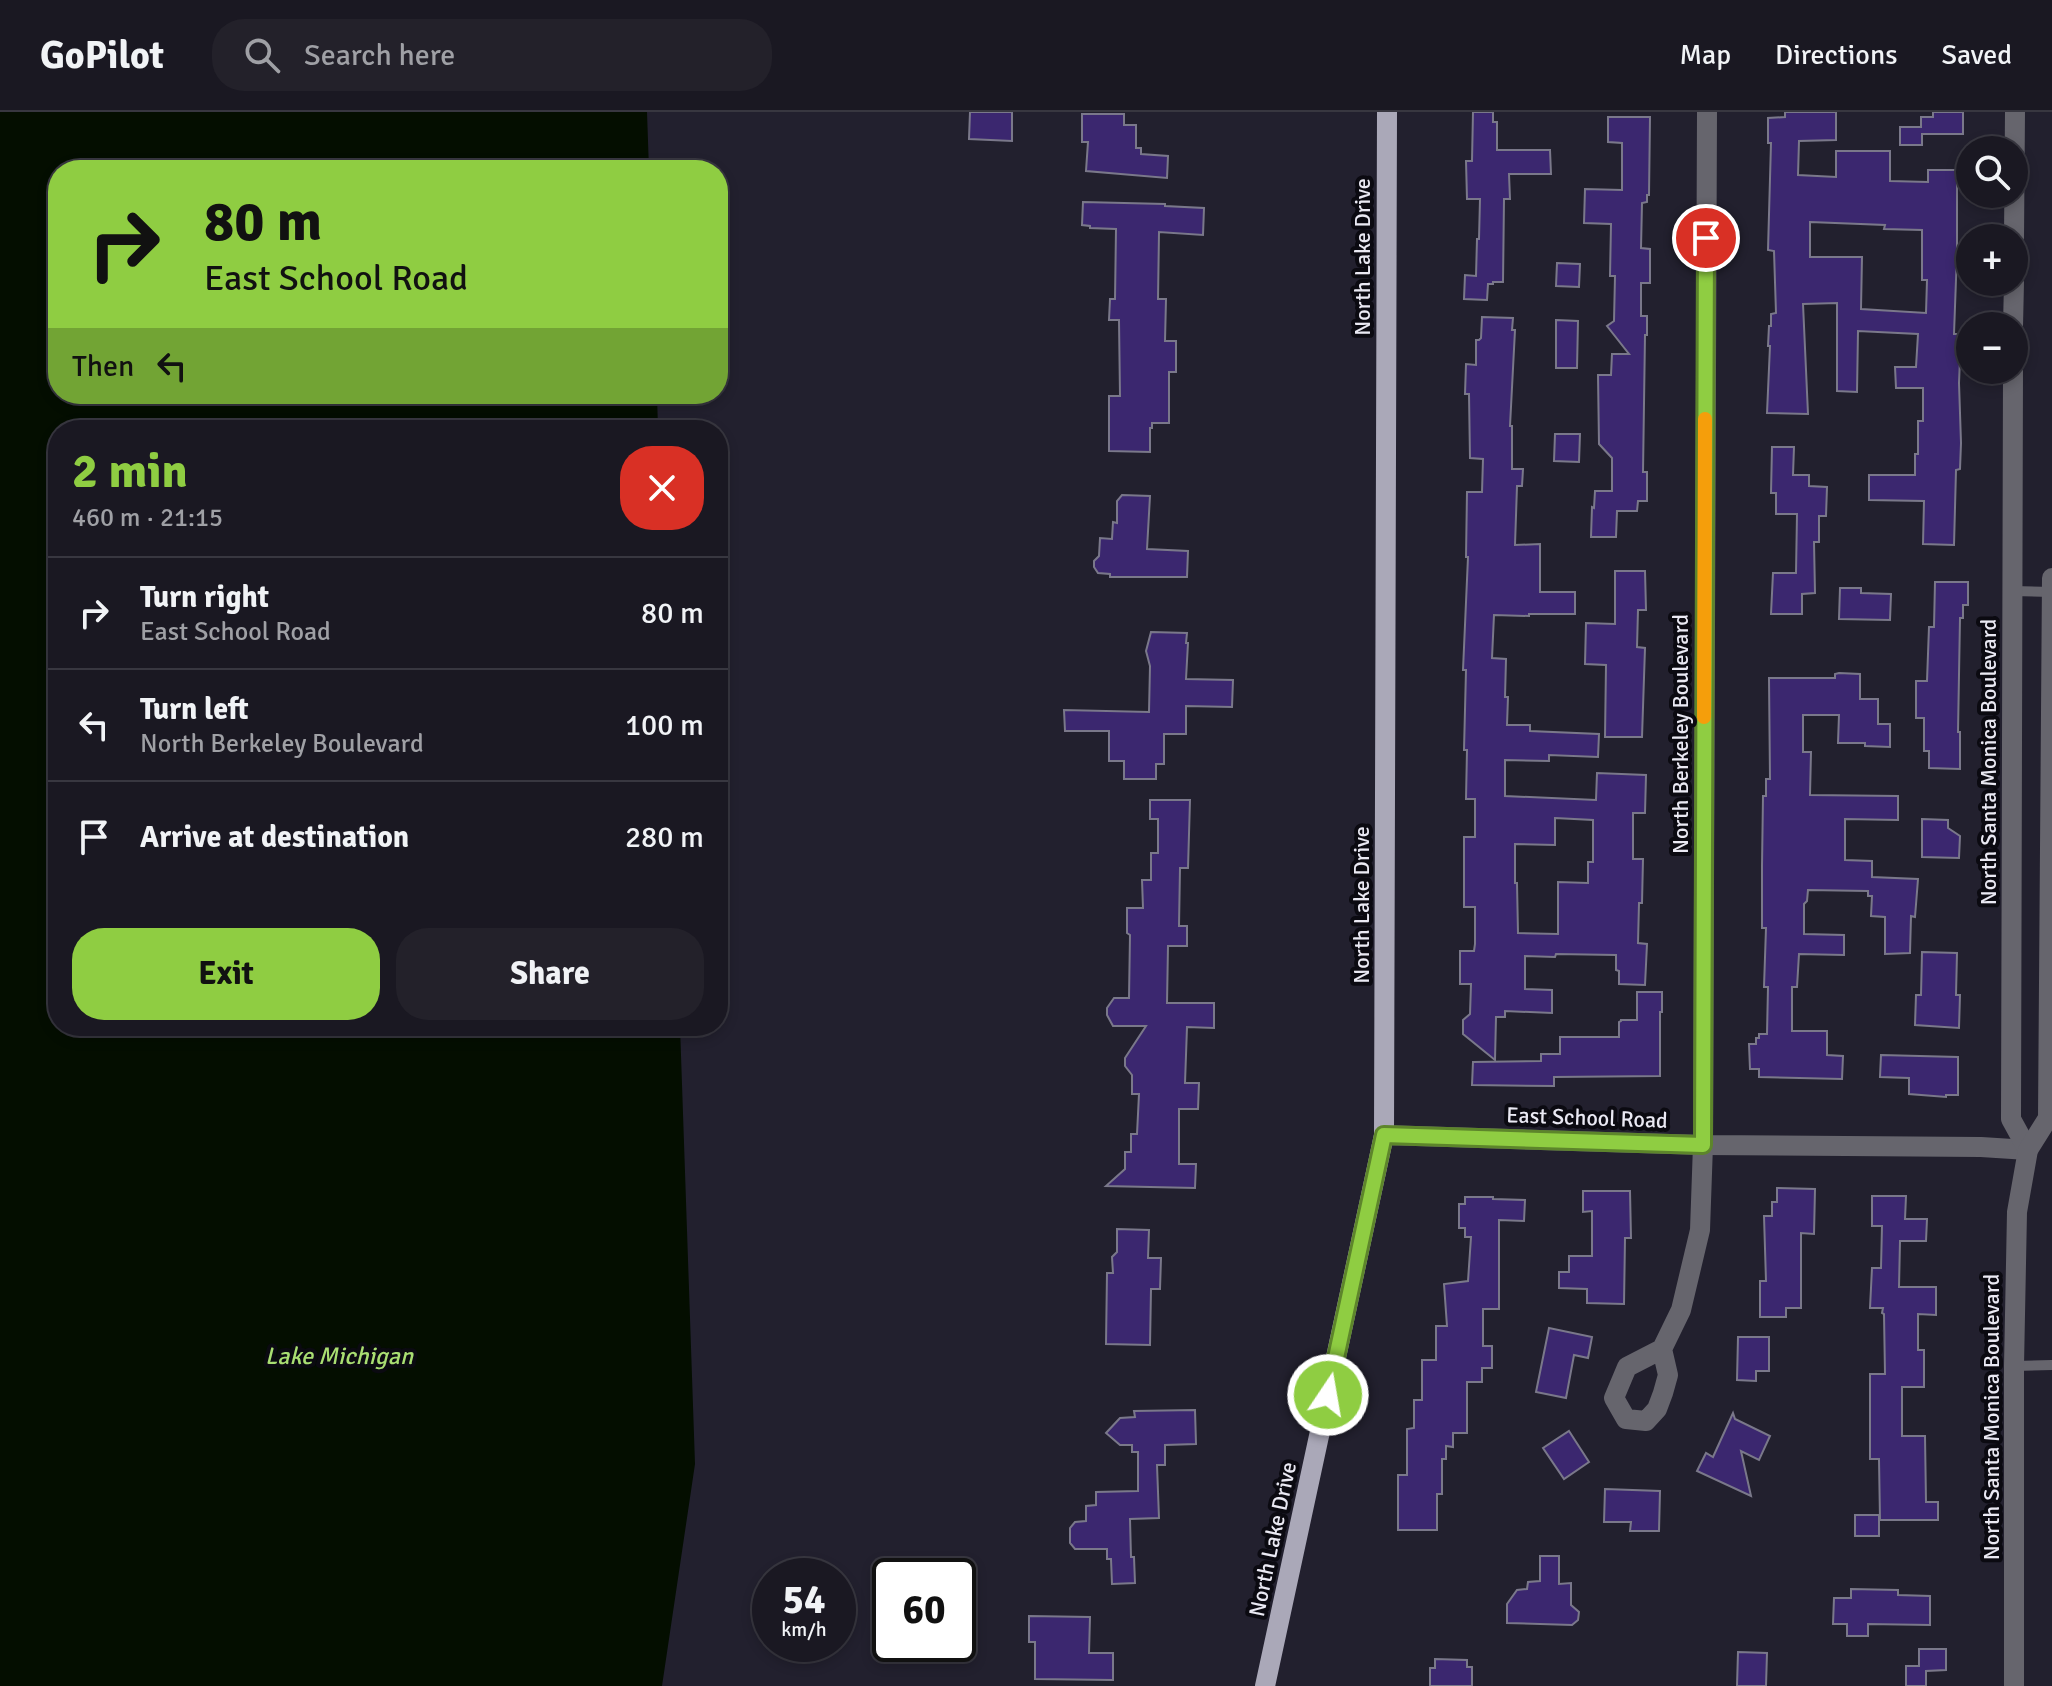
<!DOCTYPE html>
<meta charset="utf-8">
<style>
body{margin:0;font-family:Signika,sans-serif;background:#23212a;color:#f1f3f6;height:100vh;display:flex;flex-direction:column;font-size:30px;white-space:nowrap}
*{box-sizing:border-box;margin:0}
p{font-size:26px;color:#9fa0a5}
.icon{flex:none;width:44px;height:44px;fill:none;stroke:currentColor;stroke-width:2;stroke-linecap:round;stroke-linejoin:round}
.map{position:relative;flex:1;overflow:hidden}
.drawer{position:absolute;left:48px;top:308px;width:680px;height:616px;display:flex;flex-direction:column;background:#1a1822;border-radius:32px;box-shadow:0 4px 12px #0003,0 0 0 2px #383740}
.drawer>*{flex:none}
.guide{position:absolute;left:48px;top:48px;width:680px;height:244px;border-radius:32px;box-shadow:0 4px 12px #0003,0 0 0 2px #383740;background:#8fcd42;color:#111;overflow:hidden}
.tools{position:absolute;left:1956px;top:24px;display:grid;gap:16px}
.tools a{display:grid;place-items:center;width:72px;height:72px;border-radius:50%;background:#1a1822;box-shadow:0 4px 12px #0003,0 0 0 2px #383740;font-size:40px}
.speed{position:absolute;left:752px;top:1446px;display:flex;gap:16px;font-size:40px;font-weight:700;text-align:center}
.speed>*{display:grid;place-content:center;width:104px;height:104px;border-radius:50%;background:#1a1822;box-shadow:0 4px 12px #0003,0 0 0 2px #383740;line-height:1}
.speed small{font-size:20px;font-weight:400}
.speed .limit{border:4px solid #111;border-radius:12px;background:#fff;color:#111}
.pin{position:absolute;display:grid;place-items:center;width:68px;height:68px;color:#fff;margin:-34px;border:4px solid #fff;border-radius:50%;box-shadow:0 2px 8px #0007}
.me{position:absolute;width:88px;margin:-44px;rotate:12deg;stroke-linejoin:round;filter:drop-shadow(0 0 6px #0008)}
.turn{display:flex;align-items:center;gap:28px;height:168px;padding:0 24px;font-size:36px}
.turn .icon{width:104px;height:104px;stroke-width:2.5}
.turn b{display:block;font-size:56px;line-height:68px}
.then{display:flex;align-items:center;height:76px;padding:0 24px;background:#0003;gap:16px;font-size:30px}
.round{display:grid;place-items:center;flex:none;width:84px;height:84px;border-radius:32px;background:#23212a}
.overview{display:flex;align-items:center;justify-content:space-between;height:136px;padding:0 24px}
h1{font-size:48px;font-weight:700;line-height:60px;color:#8fcd42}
.button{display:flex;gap:16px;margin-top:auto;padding:16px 24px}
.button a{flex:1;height:92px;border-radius:32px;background:#8fcd42;color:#111;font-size:32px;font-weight:700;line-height:92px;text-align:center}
.button a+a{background:#23212a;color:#f1f3f6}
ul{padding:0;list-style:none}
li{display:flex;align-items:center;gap:24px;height:112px;padding:0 24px;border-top:2px solid #383740}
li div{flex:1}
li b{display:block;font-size:30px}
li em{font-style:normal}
header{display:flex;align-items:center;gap:48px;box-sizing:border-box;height:112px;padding:0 40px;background:#1a1822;border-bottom:2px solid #383740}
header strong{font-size:38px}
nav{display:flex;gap:44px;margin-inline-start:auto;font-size:28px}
.search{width:560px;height:72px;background:#23212a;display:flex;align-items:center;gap:20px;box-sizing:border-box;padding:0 28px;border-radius:32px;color:#9fa0a5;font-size:30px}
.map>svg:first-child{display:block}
.water{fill:#040e00}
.building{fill:#3b276f;stroke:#7a788a;stroke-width:2;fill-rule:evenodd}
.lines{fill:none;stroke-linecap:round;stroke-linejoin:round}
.service{stroke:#66656d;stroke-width:10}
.minor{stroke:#66656d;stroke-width:20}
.tertiary{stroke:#66656d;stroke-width:20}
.primary{stroke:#aaa8b8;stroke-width:20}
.route-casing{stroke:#5d852b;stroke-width:20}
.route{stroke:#8fcd42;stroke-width:14}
.slow{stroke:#f59e0b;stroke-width:14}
.labels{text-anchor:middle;stroke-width:8;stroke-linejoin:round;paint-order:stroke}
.street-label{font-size:22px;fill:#eae9f3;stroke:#0b0a11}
.water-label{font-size:24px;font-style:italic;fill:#a9de72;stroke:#0b0a11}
</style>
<header>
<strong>GoPilot</strong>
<div class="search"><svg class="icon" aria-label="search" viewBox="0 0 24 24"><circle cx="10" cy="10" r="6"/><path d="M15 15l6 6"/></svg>Search here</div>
<nav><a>Map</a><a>Directions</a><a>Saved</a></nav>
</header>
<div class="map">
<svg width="2052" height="1574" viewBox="0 0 2052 1574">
<rect width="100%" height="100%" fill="#22202e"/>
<!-- water -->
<path class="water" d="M 0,0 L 647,0 L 649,58 L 58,58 L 58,282 L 657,282 L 658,318 L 58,318 L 58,914 L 680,914 L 695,1352 L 662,1574 L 0,1574 Z"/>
<!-- building -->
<g class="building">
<path d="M 970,0 L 1012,0 L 1012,29 L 969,27 Z"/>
<path d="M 1473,0 L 1493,0 L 1493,10 L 1497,10 L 1497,38 L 1550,38 L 1551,62 L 1509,62 L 1510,87 L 1504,87 L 1503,170 L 1493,170 L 1493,172 L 1488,172 L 1487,188 L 1464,187 L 1465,163 L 1476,164 L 1477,127 L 1479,127 L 1480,87 L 1467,87 L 1466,49 L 1472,49 Z"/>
<path d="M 1785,0 L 1836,0 L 1836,28 L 1799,29 L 1798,63 L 1836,65 L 1836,39 L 1890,39 L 1890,69 L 1928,70 L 1928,58 L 1957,58 L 1957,140 L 1954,222 L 1961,222 L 1959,271 L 1961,331 L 1960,357 L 1956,358 L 1954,433 L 1923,432 L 1924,389 L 1869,388 L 1869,363 L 1915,363 L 1915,342 L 1918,342 L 1918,309 L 1923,309 L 1923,276 L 1896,276 L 1895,255 L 1916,255 L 1918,222 L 1858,219 L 1857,280 L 1837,279 L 1837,191 L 1803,192 L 1808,302 L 1767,301 L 1770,234 L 1768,234 L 1769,214 L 1771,214 L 1771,202 L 1776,201 L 1774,139 L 1768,138 L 1771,31 L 1768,31 L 1768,6 L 1785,5 ZM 1810,110 L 1885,113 L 1884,117 L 1922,118 L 1922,168 L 1927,168 L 1926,201 L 1861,197 L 1862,145 L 1810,145 Z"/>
<path d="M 1933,0 L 1963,0 L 1963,22 L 1922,22 L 1922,33 L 1900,33 L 1900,15 L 1921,15 L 1921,5 L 1933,5 Z"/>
<path d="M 1082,2 L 1124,2 L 1124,13 L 1136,13 L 1136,36 L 1141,36 L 1141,42 L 1168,44 L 1167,66 L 1086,59 L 1088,30 L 1082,30 Z"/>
<path d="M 1608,5 L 1650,5 L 1649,83 L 1647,83 L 1647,90 L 1642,91 L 1641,136 L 1650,137 L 1650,171 L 1641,171 L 1641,204 L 1647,204 L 1647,223 L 1645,223 L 1643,360 L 1647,360 L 1647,389 L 1638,389 L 1637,399 L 1617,399 L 1616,425 L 1591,425 L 1592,395 L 1594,396 L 1595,379 L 1612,379 L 1612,346 L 1599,332 L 1598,263 L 1611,263 L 1612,242 L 1629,242 L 1607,214 L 1614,209 L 1615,164 L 1610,164 L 1611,112 L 1584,111 L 1585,77 L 1622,78 L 1622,31 L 1608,30 Z"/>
<path d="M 1083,90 L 1165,92 L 1165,94 L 1204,96 L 1203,123 L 1159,120 L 1158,187 L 1166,187 L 1165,229 L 1176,229 L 1176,260 L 1169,260 L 1169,311 L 1152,311 L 1152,316 L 1150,316 L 1150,340 L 1109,339 L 1109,284 L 1120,284 L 1119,208 L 1109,208 L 1110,187 L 1115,187 L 1116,117 L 1090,116 L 1090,114 L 1082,113 Z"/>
<path d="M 1557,151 L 1580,152 L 1579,175 L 1556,174 Z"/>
<path d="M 1482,205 L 1513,206 L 1512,218 L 1515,218 L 1510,314 L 1512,314 L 1512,357 L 1523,357 L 1522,374 L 1517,374 L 1515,433 L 1540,432 L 1540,480 L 1575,480 L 1575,502 L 1529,502 L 1529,504 L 1494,503 L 1492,546 L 1506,547 L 1505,585 L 1508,585 L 1507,613 L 1530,613 L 1530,619 L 1599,622 L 1598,645 L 1549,643 L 1549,649 L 1505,648 L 1505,684 L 1596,688 L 1597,661 L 1646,663 L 1645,701 L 1633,701 L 1633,747 L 1643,747 L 1642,791 L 1639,791 L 1638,831 L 1647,832 L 1645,873 L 1619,872 L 1619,859 L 1616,858 L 1616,843 L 1556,842 L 1555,845 L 1525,844 L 1525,877 L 1552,878 L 1552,901 L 1505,899 L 1505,905 L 1496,905 L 1495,948 L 1463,922 L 1463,908 L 1470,902 L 1471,872 L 1460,872 L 1460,839 L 1474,839 L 1475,832 L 1475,795 L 1464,795 L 1464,725 L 1475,725 L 1475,687 L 1466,687 L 1467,638 L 1464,638 L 1466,558 L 1463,558 L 1468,445 L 1466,445 L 1467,380 L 1482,380 L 1483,347 L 1470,346 L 1469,282 L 1465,282 L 1466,252 L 1476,253 L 1476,228 L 1479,228 L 1481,226 ZM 1555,706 L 1593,708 L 1593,750 L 1588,750 L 1588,771 L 1558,770 L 1558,822 L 1518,821 L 1517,771 L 1515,771 L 1515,732 L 1555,733 Z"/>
<path d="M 1556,208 L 1578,209 L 1577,256 L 1556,256 Z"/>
<path d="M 1555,322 L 1580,322 L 1579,350 L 1554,349 Z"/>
<path d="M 1772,335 L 1794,335 L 1793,363 L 1809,363 L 1809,374 L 1827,375 L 1826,404 L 1819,404 L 1819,430 L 1814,430 L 1815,481 L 1802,482 L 1802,502 L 1771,502 L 1773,461 L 1796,461 L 1797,402 L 1776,402 L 1776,381 L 1771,381 Z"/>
<path d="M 1122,383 L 1150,384 L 1147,437 L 1188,439 L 1187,465 L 1110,465 L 1110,462 L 1098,461 L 1094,455 L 1094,449 L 1099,444 L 1100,426 L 1112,427 L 1113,410 L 1117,411 L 1117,389 Z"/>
<path d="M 1615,459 L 1645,459 L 1646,498 L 1638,498 L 1637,535 L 1645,536 L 1642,625 L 1605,625 L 1606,553 L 1585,552 L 1586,511 L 1615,512 Z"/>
<path d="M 1935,470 L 1968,470 L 1968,493 L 1963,493 L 1963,506 L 1960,506 L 1958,620 L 1960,620 L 1960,657 L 1929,656 L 1929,639 L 1924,639 L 1924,606 L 1916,606 L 1916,569 L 1927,569 L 1929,515 L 1934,515 Z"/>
<path d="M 1840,476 L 1861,476 L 1861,481 L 1891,482 L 1890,508 L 1839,507 Z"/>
<path d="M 1151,520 L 1187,521 L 1186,531 L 1188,531 L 1186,567 L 1233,568 L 1232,595 L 1186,594 L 1186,622 L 1164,622 L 1164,652 L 1156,652 L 1156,667 L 1124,667 L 1124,649 L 1109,649 L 1109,619 L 1065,619 L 1064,598 L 1149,600 L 1150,554 L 1146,539 Z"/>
<path d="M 1839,561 L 1860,562 L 1860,587 L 1878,587 L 1878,612 L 1890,612 L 1890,635 L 1865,634 L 1865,631 L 1838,631 L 1839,603 L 1803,603 L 1803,640 L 1811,640 L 1810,683 L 1898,684 L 1898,708 L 1845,707 L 1845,748 L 1872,749 L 1872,765 L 1918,767 L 1915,805 L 1911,804 L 1910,841 L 1885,842 L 1885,805 L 1871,804 L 1872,784 L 1868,784 L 1868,779 L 1808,778 L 1807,789 L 1804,792 L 1804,822 L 1844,823 L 1844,843 L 1799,842 L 1797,875 L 1792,875 L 1792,919 L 1827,919 L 1827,943 L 1843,944 L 1842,967 L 1759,965 L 1759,957 L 1750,957 L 1749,932 L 1756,932 L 1756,926 L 1759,926 L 1759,922 L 1767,922 L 1768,875 L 1764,875 L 1766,816 L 1762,816 L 1762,754 L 1763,684 L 1766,684 L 1766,667 L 1770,667 L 1769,566 L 1835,566 L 1835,562 Z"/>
<path d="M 1150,688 L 1190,688 L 1188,756 L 1180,756 L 1179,814 L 1187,814 L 1187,834 L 1168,834 L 1167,891 L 1214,891 L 1214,916 L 1187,915 L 1185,971 L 1199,971 L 1198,997 L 1179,997 L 1179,1052 L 1196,1052 L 1195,1076 L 1106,1074 L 1125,1057 L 1125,1040 L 1131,1040 L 1131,1022 L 1137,1022 L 1139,982 L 1132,982 L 1132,963 L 1125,954 L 1125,946 L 1146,914 L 1113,914 L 1107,903 L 1107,896 L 1114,886 L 1129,886 L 1130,823 L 1127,821 L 1127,796 L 1143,796 L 1142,768 L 1151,768 L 1151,741 L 1158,741 L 1158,707 L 1150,707 Z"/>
<path d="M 1922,707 L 1948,708 L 1948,716 L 1960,724 L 1959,746 L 1922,745 Z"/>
<path d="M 1922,840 L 1957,841 L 1956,883 L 1960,883 L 1959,916 L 1915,913 L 1916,883 L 1921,883 Z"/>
<path d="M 1637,880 L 1662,880 L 1662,900 L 1660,900 L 1660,964 L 1554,965 L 1554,974 L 1472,973 L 1473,950 L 1541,949 L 1541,942 L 1560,942 L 1560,925 L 1619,925 L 1619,910 L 1621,909 L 1621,908 L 1637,908 Z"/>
<path d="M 1881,943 L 1958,945 L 1958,983 L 1946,983 L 1946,985 L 1909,982 L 1909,966 L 1880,965 Z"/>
<path d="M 1777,1076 L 1815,1077 L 1814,1122 L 1801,1121 L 1801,1196 L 1786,1196 L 1786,1205 L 1760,1205 L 1760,1169 L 1766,1169 L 1764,1104 L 1772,1104 L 1772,1090 L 1777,1090 Z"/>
<path d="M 1583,1079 L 1630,1079 L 1631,1126 L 1625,1126 L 1624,1192 L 1587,1191 L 1587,1177 L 1559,1176 L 1559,1160 L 1569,1160 L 1569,1144 L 1592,1144 L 1592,1099 L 1583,1100 Z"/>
<path d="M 1872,1084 L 1906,1084 L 1905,1107 L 1927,1107 L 1926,1129 L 1900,1129 L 1899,1175 L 1936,1175 L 1936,1203 L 1918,1202 L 1918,1238 L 1924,1238 L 1924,1275 L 1902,1275 L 1902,1324 L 1925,1324 L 1926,1390 L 1938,1390 L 1938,1408 L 1880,1408 L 1879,1347 L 1870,1347 L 1870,1262 L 1885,1262 L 1884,1202 L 1882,1201 L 1883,1196 L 1870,1196 L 1872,1156 L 1881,1156 L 1882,1114 L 1872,1114 Z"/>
<path d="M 1465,1085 L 1493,1085 L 1493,1087 L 1525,1088 L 1524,1109 L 1499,1108 L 1499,1197 L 1483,1197 L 1483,1234 L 1492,1234 L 1492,1256 L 1482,1256 L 1482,1270 L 1467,1270 L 1467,1321 L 1453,1321 L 1453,1335 L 1446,1334 L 1446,1347 L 1442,1347 L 1442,1382 L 1437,1382 L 1437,1418 L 1398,1418 L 1398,1363 L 1407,1363 L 1407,1317 L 1414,1316 L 1414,1288 L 1422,1288 L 1422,1248 L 1436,1248 L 1436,1214 L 1447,1214 L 1444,1172 L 1468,1169 L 1471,1125 L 1465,1125 L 1465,1116 L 1459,1116 L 1459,1092 L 1465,1092 Z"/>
<path d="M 1117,1117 L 1149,1118 L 1148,1146 L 1161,1146 L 1160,1177 L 1151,1177 L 1150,1233 L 1106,1232 L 1107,1161 L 1113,1161 L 1112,1145 L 1117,1140 Z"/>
<path d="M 1549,1216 L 1592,1225 L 1588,1246 L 1574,1243 L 1566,1286 L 1536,1280 Z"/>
<path d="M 1738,1225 L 1769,1225 L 1769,1259 L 1756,1259 L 1756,1269 L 1737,1268 Z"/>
<path d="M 1195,1298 L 1196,1332 L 1165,1333 L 1165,1353 L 1157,1353 L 1159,1406 L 1130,1407 L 1131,1445 L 1134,1445 L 1135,1471 L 1112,1472 L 1111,1447 L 1107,1447 L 1107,1437 L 1075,1437 L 1070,1431 L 1070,1416 L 1075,1410 L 1086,1409 L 1086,1394 L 1096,1393 L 1096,1380 L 1138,1379 L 1138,1340 L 1132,1340 L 1132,1333 L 1120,1333 L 1106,1321 L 1120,1306 L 1135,1305 L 1134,1299 Z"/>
<path d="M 1733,1301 L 1735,1307 L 1770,1324 L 1759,1348 L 1741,1339 L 1751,1384 L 1697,1359 L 1706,1341 L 1713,1345 Z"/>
<path d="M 1569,1319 L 1589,1350 L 1564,1367 L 1543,1336 Z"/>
<path d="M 1605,1377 L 1660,1379 L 1659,1419 L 1630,1419 L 1631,1410 L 1604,1410 Z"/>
<rect x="1855" y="1403" width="24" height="21"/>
<path d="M 1540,1444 L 1559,1444 L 1559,1472 L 1571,1471 L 1571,1493 L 1579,1500 L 1578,1508 L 1572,1513 L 1507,1511 L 1507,1492 L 1517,1478 L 1527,1477 L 1528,1470 L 1540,1469 Z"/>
<path d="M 1851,1477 L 1898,1478 L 1898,1483 L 1930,1484 L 1930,1513 L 1868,1512 L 1868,1524 L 1847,1524 L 1847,1512 L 1833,1512 L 1834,1486 L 1851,1486 Z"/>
<path d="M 1029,1504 L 1090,1505 L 1089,1541 L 1113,1541 L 1113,1568 L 1035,1567 L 1035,1530 L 1029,1530 Z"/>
<path d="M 1919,1537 L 1946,1537 L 1946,1558 L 1926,1559 L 1926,1574 L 1906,1574 L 1906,1554 L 1919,1554 Z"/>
<path d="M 1738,1540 L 1767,1541 L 1766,1574 L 1737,1574 Z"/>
<path d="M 1435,1547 L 1467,1548 L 1467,1555 L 1472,1555 L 1472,1574 L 1430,1574 L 1430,1556 L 1435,1556 Z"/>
</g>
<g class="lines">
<!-- service -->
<g class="service">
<path d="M 2012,479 L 2052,480"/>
<path d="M 2014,1254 L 2052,1253"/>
</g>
<!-- minor -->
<g class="minor">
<path d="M 1384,1023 L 1703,1033 L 1981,1035 L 2028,1038"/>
<path d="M 1662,1237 L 1627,1255 L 1614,1286 L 1626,1307 L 1646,1309 L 1657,1297 L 1663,1281 L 1668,1263 L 1662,1237 L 1681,1198 L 1700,1118 L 1703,1033 L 1707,0"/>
</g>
<!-- tertiary -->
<g class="tertiary">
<path d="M 2014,126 L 2015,0"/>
<path d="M 2013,214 L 2014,170"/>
<path d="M 2013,258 L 2011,1007 L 2028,1038"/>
<path d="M 2014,1574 L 2014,1254 L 2017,1100 L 2028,1038 L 2048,1006 L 2052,466"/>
</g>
<!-- primary -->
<path class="primary" d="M 1265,1574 L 1384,1023 L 1387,0"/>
</g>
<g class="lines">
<!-- route casing -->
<g class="route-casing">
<path id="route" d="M 1328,1283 L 1384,1023 L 1703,1033 L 1706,126"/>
</g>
<!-- route -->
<use href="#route" class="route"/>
<!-- slow -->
<path class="slow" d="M 1704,605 L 1705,307"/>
</g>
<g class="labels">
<!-- street labels -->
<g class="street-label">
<text transform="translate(1362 145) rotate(-90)" y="8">North Lake Drive</text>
<text transform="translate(1680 622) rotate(-90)" y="8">North Berkeley Boulevard</text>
<text transform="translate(1988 650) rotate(-90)" y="8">North Santa Monica Boulevard</text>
<text transform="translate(1361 793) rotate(-90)" y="8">North Lake Drive</text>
<text transform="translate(1587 1005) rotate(2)" y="8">East School Road</text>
<text transform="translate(1991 1305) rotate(-90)" y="8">North Santa Monica Boulevard</text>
<text transform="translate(1272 1427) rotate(-78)" y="8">North Lake Drive</text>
</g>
<!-- water labels -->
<g class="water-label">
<text x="339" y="1252">Lake Michigan</text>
</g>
</g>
</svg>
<div class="tools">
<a><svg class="icon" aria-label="search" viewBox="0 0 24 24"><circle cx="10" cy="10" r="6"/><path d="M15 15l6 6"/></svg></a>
<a>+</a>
<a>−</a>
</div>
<div class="speed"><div>54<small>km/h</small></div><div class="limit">60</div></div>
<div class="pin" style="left:1706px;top:126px;background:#d93025"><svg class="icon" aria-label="arrive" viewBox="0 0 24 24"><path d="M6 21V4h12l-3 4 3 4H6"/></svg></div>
<svg class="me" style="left:1328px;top:1283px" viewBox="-20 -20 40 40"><circle r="17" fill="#8fcd42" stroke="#fff" stroke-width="3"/><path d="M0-11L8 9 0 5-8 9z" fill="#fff"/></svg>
<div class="guide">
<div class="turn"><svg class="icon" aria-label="right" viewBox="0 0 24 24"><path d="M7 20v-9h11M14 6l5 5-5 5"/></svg><div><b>80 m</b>East School Road</div></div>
<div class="then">Then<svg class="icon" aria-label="left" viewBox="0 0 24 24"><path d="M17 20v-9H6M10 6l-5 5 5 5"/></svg></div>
</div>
<section class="drawer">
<div class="overview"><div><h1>2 min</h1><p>460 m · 21:15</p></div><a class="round" style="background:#d93025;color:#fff"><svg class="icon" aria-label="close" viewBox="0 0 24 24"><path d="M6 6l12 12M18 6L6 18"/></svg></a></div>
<ul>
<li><svg class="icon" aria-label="right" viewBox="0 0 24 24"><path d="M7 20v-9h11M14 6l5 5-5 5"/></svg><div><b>Turn right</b><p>East School Road</p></div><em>80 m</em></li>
<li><svg class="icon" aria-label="left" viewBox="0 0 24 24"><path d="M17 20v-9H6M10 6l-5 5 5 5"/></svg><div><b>Turn left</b><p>North Berkeley Boulevard</p></div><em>100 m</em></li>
<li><svg class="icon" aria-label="arrive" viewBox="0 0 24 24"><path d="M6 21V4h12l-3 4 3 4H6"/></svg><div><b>Arrive at destination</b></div><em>280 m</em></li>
</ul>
<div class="button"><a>Exit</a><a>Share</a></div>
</section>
</div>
